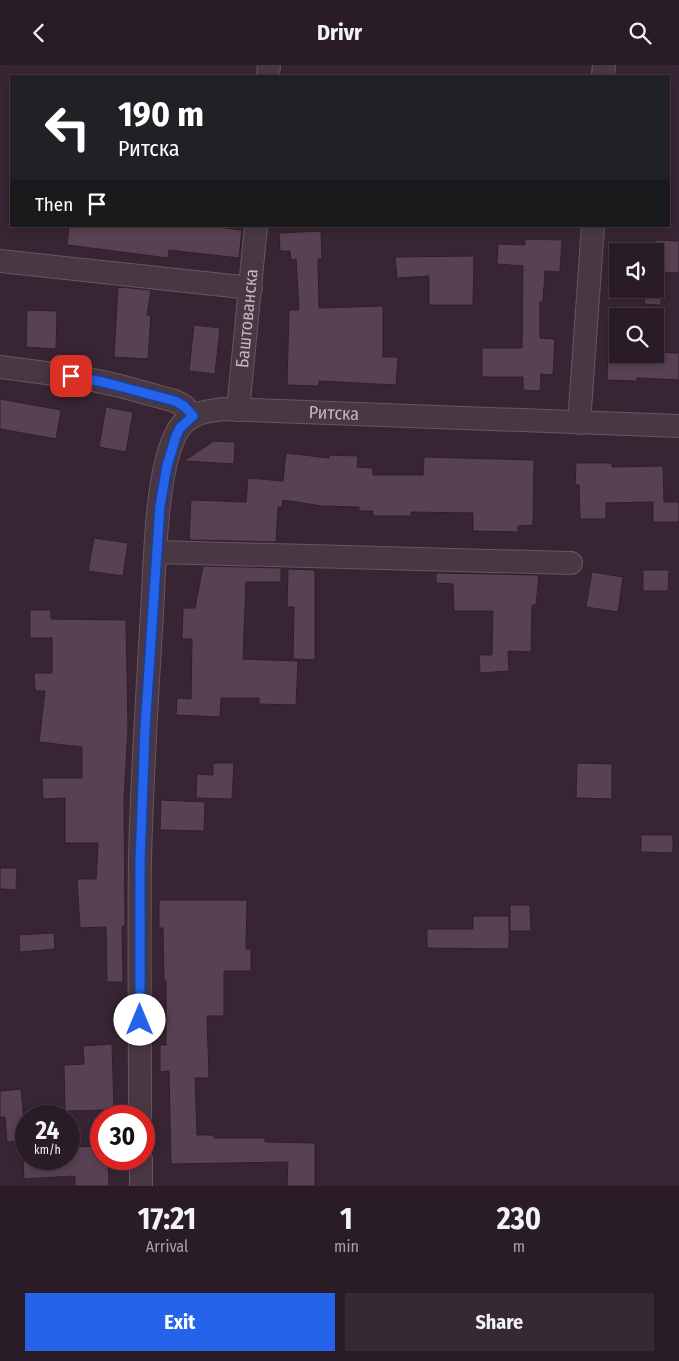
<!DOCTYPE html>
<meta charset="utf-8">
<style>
body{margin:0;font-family:"Fira Sans Condensed",sans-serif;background:#362932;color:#f1f3f6;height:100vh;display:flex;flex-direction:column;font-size:19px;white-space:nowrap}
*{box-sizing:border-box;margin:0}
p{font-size:16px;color:#a5a1a7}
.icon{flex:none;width:28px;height:28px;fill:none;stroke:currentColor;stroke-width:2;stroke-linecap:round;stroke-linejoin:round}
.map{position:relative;height:1121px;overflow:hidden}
.drawer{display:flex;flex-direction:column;background:#2a1c26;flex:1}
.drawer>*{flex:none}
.top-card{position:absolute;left:10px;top:10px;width:660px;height:152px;border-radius:0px;box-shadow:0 2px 8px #0003,0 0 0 1px #463a43;background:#202124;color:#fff;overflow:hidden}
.tools{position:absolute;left:609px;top:178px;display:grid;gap:10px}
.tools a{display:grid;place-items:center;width:55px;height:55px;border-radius:0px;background:#2a1c26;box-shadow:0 2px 8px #0003,0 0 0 1px #463a43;font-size:25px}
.speed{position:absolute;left:15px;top:1040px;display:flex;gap:10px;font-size:25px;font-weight:700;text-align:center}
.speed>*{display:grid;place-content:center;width:65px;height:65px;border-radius:50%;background:#2a1c26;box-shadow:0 2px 8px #0003,0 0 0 1px #463a43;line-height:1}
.speed small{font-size:12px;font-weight:400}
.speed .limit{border:8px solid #d22;background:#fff;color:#111}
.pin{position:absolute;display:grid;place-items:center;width:42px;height:42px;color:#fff;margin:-21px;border-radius:10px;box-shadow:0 2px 8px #0006}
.me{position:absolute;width:55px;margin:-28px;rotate:0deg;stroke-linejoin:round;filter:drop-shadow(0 0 4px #0008)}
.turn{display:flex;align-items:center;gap:18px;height:105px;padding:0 25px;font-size:22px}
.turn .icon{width:65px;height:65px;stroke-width:2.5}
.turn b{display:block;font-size:35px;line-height:42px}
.then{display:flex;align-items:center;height:48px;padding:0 25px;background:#0003;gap:10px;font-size:19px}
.eta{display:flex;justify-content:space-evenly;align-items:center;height:85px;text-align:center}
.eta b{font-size:30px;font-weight:700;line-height:35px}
.primary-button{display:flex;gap:10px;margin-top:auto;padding:10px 25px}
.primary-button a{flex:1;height:58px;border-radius:0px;background:#2563eb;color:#fff;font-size:20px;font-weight:700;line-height:58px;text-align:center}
.primary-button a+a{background:#362932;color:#f1f3f6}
header{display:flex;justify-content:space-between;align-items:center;height:65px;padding:0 25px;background:#2a1c26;font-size:22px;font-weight:700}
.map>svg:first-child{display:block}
.building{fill:#584152;stroke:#301f2b}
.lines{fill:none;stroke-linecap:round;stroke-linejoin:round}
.minor-casing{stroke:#675662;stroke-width:24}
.minor{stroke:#493844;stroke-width:22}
.route-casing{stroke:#184099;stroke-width:12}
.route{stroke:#2563eb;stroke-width:9}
.labels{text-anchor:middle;stroke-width:5;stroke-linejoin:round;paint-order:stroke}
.street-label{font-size:18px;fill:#c5b3bf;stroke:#2e1d29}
</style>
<header><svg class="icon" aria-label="back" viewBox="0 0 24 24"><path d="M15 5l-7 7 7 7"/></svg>Drivr<svg class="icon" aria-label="search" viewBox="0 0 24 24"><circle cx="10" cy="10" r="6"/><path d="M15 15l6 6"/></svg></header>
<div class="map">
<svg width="679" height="1121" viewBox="0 0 679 1121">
<rect width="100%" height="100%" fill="#382533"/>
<!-- building -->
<g class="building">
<path d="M 69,161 L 209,161 L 242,165 L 239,193 L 169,185 L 168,193 L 67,180 Z"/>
<path d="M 321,166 L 322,194 L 318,194 L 319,243 L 383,241 L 383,292 L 398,292 L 396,320 L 319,316 L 319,321 L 287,320 L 289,245 L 299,245 L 296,194 L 291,195 L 290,186 L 280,186 L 279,168 Z"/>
<path d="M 525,174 L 562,175 L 560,207 L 545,206 L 543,237 L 540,237 L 540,273 L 555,274 L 553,310 L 541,309 L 540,326 L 523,325 L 523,312 L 482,312 L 482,283 L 522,283 L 523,201 L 497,199 L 498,179 L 525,180 Z"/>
<path d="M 655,175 L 679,176 L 679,208 L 655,207 Z"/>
<path d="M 474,191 L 473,240 L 429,240 L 429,211 L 397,213 L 395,192 Z"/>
<path d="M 118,222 L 151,225 L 147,250 L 151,250 L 148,294 L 114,292 Z"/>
<path d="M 645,224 L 661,224 L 661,240 L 644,239 Z"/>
<path d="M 27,245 L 57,246 L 56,284 L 26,282 Z"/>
<path d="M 194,260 L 220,263 L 215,309 L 189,306 Z"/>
<path d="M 655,287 L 679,288 L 679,315 L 637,313 L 637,316 L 607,315 L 608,289 L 655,289 Z"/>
<path d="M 0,334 L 61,345 L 56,374 L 0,364 Z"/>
<path d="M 106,342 L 133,347 L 126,387 L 99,382 Z"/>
<path d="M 214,376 L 235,377 L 234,399 L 184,396 Z"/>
<path d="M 286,388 L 329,393 L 329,390 L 358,391 L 357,402 L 373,403 L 373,410 L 423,410 L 424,392 L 534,395 L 533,460 L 518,461 L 518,467 L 473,466 L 473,448 L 411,447 L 411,451 L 373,451 L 373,446 L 359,446 L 359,442 L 322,441 L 283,435 L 282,442 L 278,442 L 276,477 L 189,475 L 191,435 L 246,437 L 248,413 L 283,416 Z"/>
<path d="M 576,398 L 612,398 L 612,402 L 663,401 L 664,437 L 679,437 L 679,457 L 653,457 L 653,437 L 606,438 L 606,454 L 580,454 L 579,420 L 575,420 Z"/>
<path d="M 94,473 L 128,478 L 123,511 L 88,506 Z"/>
<path d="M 203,501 L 281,503 L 281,517 L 246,517 L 243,594 L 298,596 L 296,640 L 259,639 L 259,633 L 221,633 L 220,652 L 176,650 L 177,633 L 191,634 L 192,574 L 182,574 L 183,543 L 195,543 Z"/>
<path d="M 288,504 L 315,505 L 315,595 L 293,594 L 294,542 L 287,542 Z"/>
<path d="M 643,505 L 669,505 L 668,526 L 643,526 Z"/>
<path d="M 592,507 L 623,512 L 618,547 L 586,542 Z"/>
<path d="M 436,508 L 539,510 L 536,540 L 532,540 L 531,587 L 508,586 L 509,606 L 480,608 L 479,590 L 492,590 L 493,546 L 454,546 L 453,519 L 436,518 Z"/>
<path d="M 30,545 L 51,545 L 51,554 L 126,555 L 128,664 L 124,734 L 125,861 L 122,861 L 123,917 L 107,917 L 106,862 L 80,863 L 77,814 L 96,814 L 98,778 L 65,778 L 65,733 L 43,734 L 42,713 L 82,713 L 82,682 L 39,677 L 45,626 L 35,626 L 34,608 L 52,608 L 52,573 L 30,573 Z"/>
<path d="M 213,698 L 234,698 L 232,734 L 196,733 L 197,709 L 213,710 Z"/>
<path d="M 577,698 L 612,699 L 612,734 L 576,733 Z"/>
<path d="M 161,735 L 205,737 L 204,766 L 160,765 Z"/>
<path d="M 641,770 L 673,770 L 673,788 L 641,787 Z"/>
<path d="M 0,803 L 17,803 L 16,825 L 0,824 Z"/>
<path d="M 159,835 L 247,835 L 246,884 L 251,884 L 251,906 L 224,906 L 224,951 L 207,951 L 209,1013 L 195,1013 L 197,1070 L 214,1070 L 214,1073 L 265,1073 L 265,1077 L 315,1078 L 315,1121 L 287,1121 L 288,1097 L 171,1099 L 169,1006 L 160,1007 L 160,980 L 166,980 L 166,916 L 164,917 L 163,863 L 159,863 Z"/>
<path d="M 510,840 L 530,840 L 531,866 L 510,866 Z"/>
<path d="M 473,851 L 509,851 L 509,884 L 427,883 L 427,864 L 473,864 Z"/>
<path d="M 54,868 L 55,884 L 20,887 L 19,870 Z"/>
<path d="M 112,979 L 114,1045 L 65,1046 L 64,1000 L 84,999 L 83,981 Z"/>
<path d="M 21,1024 L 24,1055 L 26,1055 L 26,1076 L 7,1077 L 5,1052 L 0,1052 L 0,1026 Z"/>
<path d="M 101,1081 L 101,1094 L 108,1094 L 109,1121 L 75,1121 L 75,1112 L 73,1111 L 24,1114 L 23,1094 L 72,1094 L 72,1082 Z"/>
</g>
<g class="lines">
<!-- minor casing -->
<g class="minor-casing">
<g id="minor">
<path d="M 268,11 L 269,0"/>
<path d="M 603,11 L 604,0"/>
<path d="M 0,196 L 251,223"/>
<path d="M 0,302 L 84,313 L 120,321 L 175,336 L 184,341 L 193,351"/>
<path id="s1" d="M 238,345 L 256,161"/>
<path d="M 579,358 L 593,161"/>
<path d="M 156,487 L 571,498"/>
<path id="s2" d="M 140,1051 C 140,965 139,879 140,794 C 142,712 147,630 152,548 C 155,501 155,404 178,365 C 189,348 206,346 224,344 L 679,361"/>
<path d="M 141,1094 L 141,1121"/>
</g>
</g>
<!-- minor -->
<use href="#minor" class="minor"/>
</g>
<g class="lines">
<!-- route casing -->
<g class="route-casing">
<path id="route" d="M 71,311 L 103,317 L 175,336 L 184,341 L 193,351 L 180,363 L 176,371 L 167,401 L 160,441 L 145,664 L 140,796 L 140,955"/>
</g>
<!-- route -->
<use href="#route" class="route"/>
</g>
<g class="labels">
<!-- street labels -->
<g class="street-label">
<text dy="6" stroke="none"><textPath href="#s1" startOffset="92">Баштованска</textPath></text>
<text dy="6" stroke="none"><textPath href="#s2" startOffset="852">Ритска</textPath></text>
</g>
</g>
</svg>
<div class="tools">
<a><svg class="icon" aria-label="sound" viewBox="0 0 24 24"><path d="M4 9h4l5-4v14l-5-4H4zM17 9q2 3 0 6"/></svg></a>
<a><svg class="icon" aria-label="search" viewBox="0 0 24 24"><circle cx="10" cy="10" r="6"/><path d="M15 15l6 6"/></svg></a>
</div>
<div class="speed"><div>24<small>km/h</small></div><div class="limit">30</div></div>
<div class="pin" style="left:71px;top:311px;background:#d93025"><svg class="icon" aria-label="arrive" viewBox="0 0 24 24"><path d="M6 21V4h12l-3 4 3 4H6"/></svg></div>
<svg class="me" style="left:140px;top:955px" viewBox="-20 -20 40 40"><circle r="19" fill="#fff"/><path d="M0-13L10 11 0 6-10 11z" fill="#2563eb"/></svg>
<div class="top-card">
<div class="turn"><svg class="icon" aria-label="left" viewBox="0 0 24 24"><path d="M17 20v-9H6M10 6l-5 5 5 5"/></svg><div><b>190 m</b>Ритска</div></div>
<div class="then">Then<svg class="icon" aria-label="arrive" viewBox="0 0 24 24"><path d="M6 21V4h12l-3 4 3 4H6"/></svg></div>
</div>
</div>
<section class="drawer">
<div class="eta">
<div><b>17:21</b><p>Arrival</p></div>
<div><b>1</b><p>min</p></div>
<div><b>230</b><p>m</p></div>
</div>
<div class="primary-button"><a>Exit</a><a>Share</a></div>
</section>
